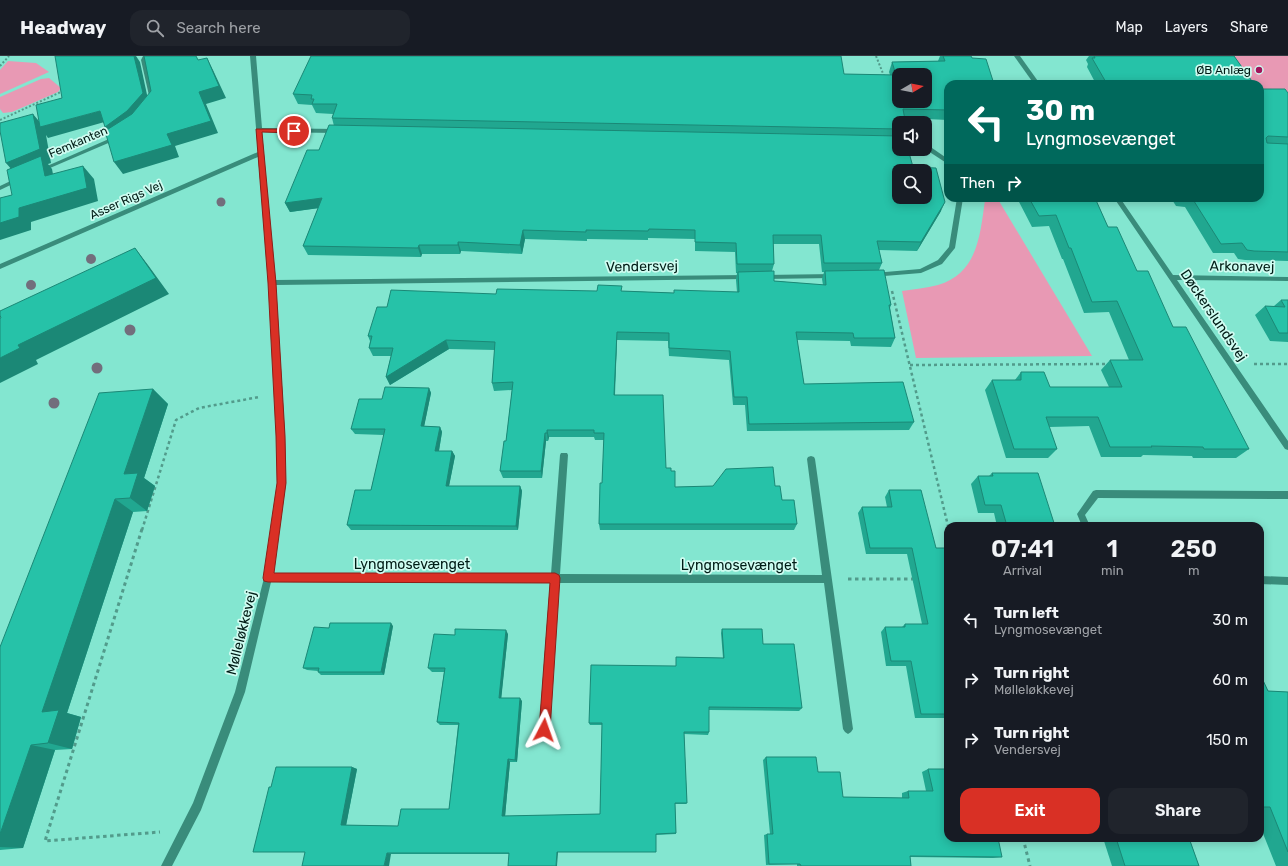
<!DOCTYPE html>
<meta charset="utf-8">
<style>
body{margin:0;font-family:Rubik,sans-serif;background:#20242c;color:#f1f3f6;height:100vh;display:flex;flex-direction:column;font-size:15px;white-space:nowrap}
*{box-sizing:border-box;margin:0}
p{font-size:13px;color:#9ea1a6}
.icon{flex:none;width:22px;height:22px;fill:none;stroke:currentColor;stroke-width:2;stroke-linecap:round;stroke-linejoin:round}
.map{position:relative;flex:1;overflow:hidden}
.sheet{position:absolute;left:944px;top:466px;width:320px;height:320px;display:flex;flex-direction:column;background:#171b24;border-radius:12px;box-shadow:0 2px 10px #0003}
.sheet>*{flex:none}
.hud{position:absolute;left:944px;top:24px;width:320px;height:122px;border-radius:12px;box-shadow:0 2px 10px #0003;background:#00695c;color:#fff;overflow:hidden}
.needle{width:26px;rotate:80deg}
.buttons{position:absolute;left:892px;top:12px;display:grid;gap:8px}
.buttons a{display:grid;place-items:center;width:40px;height:40px;border-radius:8px;background:#171b24;box-shadow:0 2px 10px #0003;font-size:20px}
.pin{position:absolute;display:grid;place-items:center;width:34px;height:34px;color:#fff;margin:-17px;border:2px solid #fff;border-radius:50%;box-shadow:0 1px 4px #0007}
.me{position:absolute;width:44px;margin:-22px;rotate:4deg;stroke-linejoin:round;filter:drop-shadow(0 0 3px #0008)}
.turn{display:flex;align-items:center;gap:14px;height:84px;padding:0 16px;font-size:18px}
.turn .icon{width:52px;height:52px;stroke-width:2.5}
.turn b{display:block;font-size:28px;line-height:34px}
.then{display:flex;align-items:center;height:38px;padding:0 16px;background:#0003;gap:8px;font-size:15px}
.eta{display:flex;justify-content:space-evenly;align-items:center;height:68px;text-align:center}
.eta b{font-size:24px;font-weight:600;line-height:28px}
.primary-button{display:flex;gap:8px;margin-top:auto;padding:8px 16px}
.primary-button a{flex:1;height:46px;border-radius:12px;background:#d93025;color:#fff;font-size:16px;font-weight:600;line-height:46px;text-align:center}
.primary-button a+a{background:#20242c;color:#f1f3f6}
ul{padding:0;list-style:none}
li{display:flex;align-items:center;gap:12px;height:60px;padding:0 16px}
li div{flex:1}
li b{display:block;font-size:15px}
li em{font-style:normal}
header{display:flex;align-items:center;gap:24px;box-sizing:border-box;height:56px;padding:0 20px;background:#171b24;border-bottom:1px solid #363941}
header strong{font-size:19px}
nav{display:flex;gap:22px;margin-inline-start:auto;font-size:14px}
.search{width:280px;height:36px;background:#20242c;display:flex;align-items:center;gap:10px;box-sizing:border-box;padding:0 14px;border-radius:12px;color:#9ea1a6;font-size:15px}
.map>svg:first-child{display:block}
.green{fill:#e899b4}
.lines{fill:none;stroke-linecap:round;stroke-linejoin:round}
.path-far2{stroke:#529b8b;stroke-width:2;stroke-dasharray:2 2;stroke-linecap:butt}
.path-far1{stroke:#529b8b;stroke-width:2.5;stroke-dasharray:3 3;stroke-linecap:butt}
.path{stroke:#529b8b;stroke-width:3;stroke-dasharray:3.5 3.5;stroke-linecap:butt}
.minor{fill:#398c7b;fill-rule:evenodd}
.tree{fill:#726e7c}
.wall{fill:#21a790;fill-rule:evenodd}
.shaded-wall{fill:#1b8876}
.building{fill:#26c2a8;stroke:#1b8876;fill-rule:evenodd}
.route{fill:#d93025;stroke:#8d1f18}
.poi-dot{fill:#a2145b;stroke:#cffcf1;stroke-width:1.5}
.labels{text-anchor:middle;stroke-width:3.5;stroke-linejoin:round;paint-order:stroke}
.far-poi-label{font-size:12px;fill:#001c16;stroke:#cffcf1;text-anchor:end}
.far-street-label{font-size:12px;fill:#001c16;stroke:#cffcf1}
.street-label{font-size:14px;fill:#001c16;stroke:#cffcf1}
</style>
<header>
<strong>Headway</strong>
<div class="search"><svg class="icon" aria-label="search" viewBox="0 0 24 24"><circle cx="10" cy="10" r="6"/><path d="M15 15l6 6"/></svg>Search here</div>
<nav><a>Map</a><a>Layers</a><a>Share</a></nav>
</header>
<div class="map">
<svg width="1288" height="810" viewBox="0 0 1288 810">
<rect width="100%" height="100%" fill="#83e6d0"/>
<!-- green -->
<g class="green">
<path d="M 1221,0 L 1288,0 L 1288,42 L 1260,41 L 1260,28 L 1240,28 Z"/>
<path d="M 8,5 L 36,7 L 49,16 L 0,38 L 0,14 Z"/>
<path d="M 49,22 L 61,32 L 58,36 L 12,56 L 3,57 L 0,53 L 0,41 L 41,23 Z"/>
<path d="M 985,144 L 999,145 L 1092,300 L 916,302 L 902,235 C 914,233 926,232 938,229 C 978,217 980,179 985,144 Z"/>
</g>
<g class="lines">
<!-- path-far2 -->
<g class="path-far2">
<path d="M 876,0 L 884,20"/>
<path d="M 0,10 L 9,0"/>
<path d="M 0,64 L 63,35"/>
</g>
<!-- path-far1 -->
<g class="path-far1">
<path d="M 892,235 L 948,470"/>
<path d="M 1254,308 L 1288,308"/>
<path d="M 910,309 L 1109,308"/>
<path d="M 142,474 L 176,364 L 199,352 L 259,341"/>
</g>
<!-- path -->
<g class="path">
<path d="M 142,473 L 45,785 L 160,776"/>
<path d="M 848,523 L 915,523"/>
<path d="M 1023,782 L 1030,810"/>
</g>
<!-- minor -->
<g class="minor">
<path d="M 143,0 L 149,0 L 147,4 L 156,44 L 153,46 L 150,44 L 141,4 Z"/>
<path d="M 250,0 L 256,0 L 262,72 L 336,73 L 339,75 L 336,77 L 262,76 L 275,224 L 746,219 L 749,221 L 746,223 L 276,229 L 285,380 L 286,427 L 273,518 L 551,518 L 560,399 L 561,397 L 567,397 L 568,399 L 560,518 L 822,519 L 807,403 L 808,401 L 811,400 L 814,401 L 815,403 L 853,673 L 851,676 L 848,678 L 845,676 L 843,673 L 824,527 L 559,527 L 549,674 L 547,677 L 544,679 L 541,677 L 539,674 L 550,527 L 271,526 L 245,636 L 201,754 L 172,810 L 161,810 L 193,747 L 235,636 L 264,522 L 278,427 L 277,380 L 269,227 L 258,101 L 0,213 L 0,208 L 258,96 Z"/>
<path d="M 1014,0 L 1020,0 L 1040,28 L 1034,28 Z"/>
<path d="M 118,79 L 120,80 L 120,82 L 43,115 L 39,115 L 38,114 Z"/>
<path d="M 925,89 L 932,92 L 948,103 L 948,108 L 925,93 Z"/>
<path d="M 19,121 L 22,123 L 21,124 L 0,134 L 0,130 Z"/>
<path d="M 957,142 L 963,142 L 955,192 L 942,208 L 921,217 L 872,221 L 872,217 L 874,217 L 920,213 L 938,204 L 949,191 Z"/>
<path d="M 1114,142 L 1120,142 L 1173,219 L 1288,221 L 1288,225 L 1177,224 L 1288,385 L 1288,394 L 1285,393 Z"/>
<path d="M 834,218 L 837,220 L 834,222 L 764,223 L 761,221 L 764,219 Z"/>
<path d="M 1096,434 L 1288,435 L 1288,443 L 1098,442 L 1085,459 L 1090,470 L 1082,470 L 1077,458 L 1093,435 Z"/>
<path d="M 1260,520 L 1288,521 L 1288,529 L 1260,528 Z"/>
</g>
</g>
<!-- trees -->
<g class="tree">
<circle cx="221" cy="146" r="4.5"/>
<circle cx="91" cy="203" r="5"/>
<circle cx="31" cy="229" r="5"/>
<circle cx="130" cy="274" r="5.5"/>
<circle cx="97" cy="312" r="5.5"/>
<circle cx="54" cy="347" r="5.5"/>
</g>
<!-- wall -->
<g class="wall">
<path d="M 940,0 L 971,0 L 948,28 L 948,64 L 905,62 L 905,64 L 904,67 L 899,67 L 899,93 L 913,111 L 941,155 L 917,195 L 879,194 L 882,207 L 879,214 L 891,249 L 890,252 L 895,282 L 891,291 L 851,290 L 850,285 L 797,284 L 804,328 L 914,366 L 909,374 L 747,375 L 745,349 L 733,349 L 729,304 L 669,300 L 668,285 L 617,284 L 615,339 L 666,412 L 671,415 L 675,431 L 775,430 L 782,444 L 797,468 L 794,474 L 600,474 L 599,468 L 602,427 L 604,384 L 595,384 L 594,381 L 549,381 L 548,385 L 546,385 L 542,422 L 503,422 L 500,415 L 506,385 L 512,334 L 494,335 L 492,327 L 495,294 L 449,293 L 390,329 L 386,321 L 391,300 L 373,300 L 369,292 L 370,285 L 368,280 L 387,251 L 496,238 L 622,235 L 674,237 L 737,236 L 736,224 L 737,217 L 736,217 L 735,196 L 695,195 L 695,183 L 648,182 L 648,184 L 587,183 L 587,185 L 525,183 L 522,198 L 461,195 L 460,198 L 422,198 L 421,201 L 308,199 L 303,190 L 318,152 L 290,156 L 285,147 L 334,70 L 332,62 L 333,58 L 316,57 L 312,49 L 298,48 L 293,38 L 844,18 L 890,19 L 889,16 L 892,6 L 938,5 ZM 773,188 L 819,188 L 822,216 L 824,216 L 822,223 L 823,229 L 774,225 L 772,215 L 774,208 Z"/>
<path d="M 1089,0 L 1234,0 L 1254,28 L 1096,28 L 1087,11 L 1088,8 L 1086,4 Z"/>
<path d="M 1260,33 L 1288,37 L 1288,205 L 1245,204 L 1238,203 L 1234,197 L 1213,197 L 1185,151 L 1176,150 L 1171,142 L 1260,142 Z"/>
<path d="M 1017,142 L 1095,142 L 1108,171 L 1137,215 L 1249,393 L 1236,402 L 1193,402 L 1192,400 L 1143,399 L 1141,401 L 1101,401 L 1089,370 L 1049,371 L 1057,393 L 1048,402 L 1006,402 L 985,334 L 992,324 L 1015,324 L 1021,316 L 1050,331 L 1109,331 L 1101,314 L 1110,304 L 1129,304 L 1109,256 L 1084,257 L 1063,203 L 1062,203 L 1049,170 L 1032,171 Z"/>
<path d="M 1281,244 L 1288,244 L 1288,286 L 1270,285 L 1255,259 L 1265,250 L 1274,250 Z"/>
<path d="M 429,332 L 431,337 L 424,370 L 440,371 L 442,376 L 439,395 L 452,395 L 455,400 L 449,430 L 520,430 L 522,435 L 518,474 L 351,474 L 347,469 L 371,434 L 384,379 L 355,378 L 351,373 L 382,343 Z"/>
<path d="M 153,333 L 168,348 L 144,422 L 155,430 L 147,455 L 133,456 L 67,657 L 81,661 L 72,693 L 55,694 L 23,792 L 0,794 L 0,591 Z"/>
<path d="M 992,417 L 1055,470 L 997,470 L 994,457 L 978,457 L 971,428 L 978,420 L 989,420 Z"/>
<path d="M 889,434 L 936,492 L 948,492 L 948,662 L 915,662 L 906,610 L 886,610 L 881,576 L 885,571 L 902,571 L 905,568 L 922,568 L 907,498 L 866,498 L 858,457 L 862,451 L 887,451 L 885,441 Z"/>
<path d="M 393,570 L 384,619 L 321,619 L 318,616 L 318,615 L 307,614 L 303,612 L 329,572 Z"/>
<path d="M 722,573 L 763,588 L 802,652 L 799,655 L 709,654 L 709,676 L 708,679 L 684,678 L 687,747 L 686,748 L 675,748 L 676,777 L 676,778 L 656,779 L 656,796 L 558,796 L 509,798 L 391,798 L 305,796 L 253,796 L 271,731 L 352,711 L 357,713 L 346,769 L 398,770 L 449,753 L 458,669 L 440,669 L 437,666 L 444,616 L 432,616 L 428,612 L 455,579 L 508,578 L 501,642 L 522,645 L 517,706 L 510,706 L 505,760 L 600,758 L 602,669 L 590,669 L 589,667 L 676,610 L 676,601 L 723,602 L 721,577 Z"/>
<path d="M 1260,618 L 1268,635 L 1288,636 L 1288,810 L 1276,810 L 1260,770 Z"/>
<path d="M 766,701 L 818,716 L 843,741 L 902,742 L 902,737 L 908,735 L 926,735 L 922,716 L 928,713 L 1002,801 L 993,802 L 910,801 L 911,810 L 797,810 L 797,808 L 766,809 L 764,779 L 767,778 L 770,778 L 763,704 Z"/>
<path d="M 1103,782 L 1189,782 L 1199,810 L 1112,810 Z"/>
</g>
<!-- shaded-wall -->
<g class="shaded-wall">
<path d="M 134,0 L 136,0 L 140,6 L 149,48 L 112,81 L 105,71 Z"/>
<path d="M 207,2 L 213,14 L 226,42 L 206,48 L 218,77 L 175,90 L 179,101 L 123,118 L 114,106 L 167,78 L 199,36 Z"/>
<path d="M 100,55 L 108,65 L 48,82 L 46,79 L 51,107 L 48,108 L 52,113 L 56,134 L 45,120 L 18,121 L 6,107 L 33,58 L 43,70 Z"/>
<path d="M 83,110 L 94,123 L 98,145 L 31,166 L 31,174 L 0,184 L 0,167 L 19,152 Z"/>
<path d="M 322,142 L 327,151 L 290,156 L 285,147 Z"/>
<path d="M 945,146 L 941,155 L 917,195 L 921,186 Z"/>
<path d="M 523,174 L 525,183 L 522,198 L 520,189 Z"/>
<path d="M 458,186 L 461,195 L 460,198 L 458,189 Z"/>
<path d="M 419,189 L 422,198 L 421,201 L 418,192 Z"/>
<path d="M 135,192 L 148,209 L 169,238 L 36,304 L 38,308 L 0,327 L 0,302 L 18,289 Z"/>
<path d="M 617,276 L 617,284 L 614,347 L 614,339 Z"/>
<path d="M 446,284 L 449,293 L 390,329 L 386,321 Z"/>
<path d="M 429,332 L 431,337 L 423,376 L 421,370 Z"/>
<path d="M 153,333 L 168,348 L 144,422 L 155,430 L 147,455 L 130,442 L 124,418 Z"/>
<path d="M 440,371 L 442,376 L 438,400 L 435,395 Z"/>
<path d="M 547,374 L 549,381 L 548,385 L 547,377 Z"/>
<path d="M 545,377 L 546,385 L 542,422 L 541,415 Z"/>
<path d="M 452,395 L 455,400 L 448,435 L 446,430 Z"/>
<path d="M 520,430 L 522,435 L 518,474 L 516,470 Z"/>
<path d="M 115,443 L 133,456 L 67,657 L 81,661 L 72,693 L 48,687 L 42,656 Z"/>
<path d="M 391,567 L 393,570 L 384,619 L 381,616 Z"/>
<path d="M 506,574 L 508,578 L 501,645 L 499,642 Z"/>
<path d="M 520,642 L 522,645 L 517,706 L 515,704 Z"/>
<path d="M 31,689 L 55,694 L 23,792 L 0,791 L 0,778 Z"/>
<path d="M 508,703 L 510,706 L 505,761 L 502,760 Z"/>
<path d="M 352,711 L 357,713 L 346,770 L 341,769 Z"/>
<path d="M 557,796 L 558,796 L 557,810 L 556,810 Z"/>
<path d="M 387,797 L 391,798 L 389,810 L 384,810 Z"/>
</g>
<!-- building -->
<g class="building">
<path d="M 55,0 L 134,0 L 143,37 L 127,55 L 105,71 L 100,55 L 40,71 L 36,49 L 62,42 Z"/>
<path d="M 144,0 L 196,0 L 198,4 L 207,2 L 219,30 L 199,36 L 211,65 L 167,78 L 172,89 L 114,106 L 105,75 L 132,58 L 151,35 Z"/>
<path d="M 311,0 L 841,0 L 844,18 L 896,19 L 892,6 L 945,5 L 943,0 L 971,0 L 972,2 L 986,3 L 994,28 L 948,28 L 948,54 L 903,53 L 905,64 L 900,63 L 901,67 L 899,67 L 899,73 L 332,62 L 337,48 L 312,48 L 314,43 L 311,43 L 312,39 L 293,38 ZM 899,19 L 925,19 L 925,45 L 899,45 Z"/>
<path d="M 1094,0 L 1234,0 L 1254,28 L 1107,28 L 1092,2 L 1095,2 Z"/>
<path d="M 1260,33 L 1285,33 L 1288,37 L 1288,81 L 1268,80 L 1266,82 L 1267,87 L 1288,88 L 1288,196 L 1254,195 L 1247,194 L 1242,187 L 1221,188 L 1192,142 L 1260,142 Z"/>
<path d="M 33,58 L 40,93 L 6,107 L 0,75 L 0,67 Z"/>
<path d="M 329,69 L 899,80 L 899,93 L 908,93 L 913,111 L 936,112 L 945,146 L 921,186 L 877,185 L 882,207 L 824,207 L 821,179 L 773,179 L 774,208 L 737,208 L 736,187 L 695,186 L 695,174 L 649,173 L 648,175 L 586,174 L 586,176 L 523,174 L 520,189 L 458,186 L 458,189 L 419,189 L 418,192 L 303,190 L 322,142 L 285,147 L 307,94 L 319,94 ZM 899,115 L 925,115 L 925,141 L 899,141 Z"/>
<path d="M 41,100 L 45,120 L 83,110 L 87,132 L 19,152 L 19,161 L 0,167 L 0,142 L 12,139 L 7,114 Z"/>
<path d="M 1029,142 L 1095,142 L 1108,171 L 1117,171 L 1137,215 L 1148,215 L 1173,271 L 1186,271 L 1249,393 L 1204,393 L 1203,391 L 1151,390 L 1152,391 L 1110,391 L 1098,361 L 1046,361 L 1057,393 L 1014,393 L 992,324 L 1021,324 L 1021,316 L 1044,316 L 1050,331 L 1122,331 L 1110,304 L 1143,304 L 1117,245 L 1092,246 L 1071,192 L 1069,192 L 1056,159 L 1039,160 Z"/>
<path d="M 135,192 L 156,222 L 18,289 L 20,292 L 0,302 L 0,262 L 1,262 L 0,259 L 0,255 Z"/>
<path d="M 884,214 L 891,249 L 889,249 L 895,282 L 854,282 L 853,277 L 796,276 L 804,328 L 903,326 L 914,366 L 749,368 L 747,341 L 734,341 L 730,295 L 669,292 L 669,277 L 617,276 L 614,339 L 663,339 L 666,412 L 671,412 L 671,415 L 675,415 L 675,431 L 713,430 L 726,413 L 773,411 L 775,430 L 780,430 L 782,444 L 794,444 L 797,468 L 599,468 L 600,427 L 602,427 L 604,377 L 594,377 L 594,374 L 547,374 L 547,377 L 545,377 L 541,415 L 500,415 L 504,385 L 506,385 L 513,326 L 492,327 L 495,286 L 446,284 L 386,321 L 393,292 L 369,292 L 372,280 L 368,280 L 377,251 L 387,251 L 391,234 L 496,238 L 497,233 L 597,235 L 598,229 L 622,230 L 621,235 L 674,237 L 674,234 L 739,236 L 738,216 L 774,215 L 774,225 L 826,229 L 825,215 Z"/>
<path d="M 1281,244 L 1288,244 L 1288,277 L 1279,277 L 1265,250 L 1285,251 Z"/>
<path d="M 385,331 L 429,332 L 421,370 L 440,371 L 435,395 L 452,395 L 446,430 L 520,430 L 516,470 L 347,469 L 355,434 L 371,434 L 385,373 L 351,373 L 359,343 L 382,343 Z"/>
<path d="M 153,333 L 124,418 L 138,417 L 130,442 L 115,443 L 42,656 L 59,654 L 48,687 L 31,689 L 0,778 L 0,591 L 99,337 Z"/>
<path d="M 992,417 L 1038,417 L 1055,470 L 1007,470 L 1001,449 L 985,449 L 978,420 L 993,420 Z"/>
<path d="M 889,434 L 921,434 L 936,492 L 948,492 L 948,658 L 921,658 L 911,605 L 891,605 L 885,571 L 905,571 L 905,568 L 928,568 L 912,492 L 870,492 L 862,451 L 892,451 Z"/>
<path d="M 330,567 L 391,567 L 381,616 L 318,616 L 319,612 L 303,612 L 314,571 L 329,572 Z"/>
<path d="M 455,573 L 506,574 L 499,642 L 520,642 L 515,704 L 508,703 L 502,760 L 600,758 L 602,667 L 589,667 L 591,609 L 676,610 L 676,601 L 724,602 L 722,573 L 762,573 L 763,588 L 794,588 L 802,652 L 709,651 L 709,676 L 684,676 L 687,747 L 675,747 L 676,777 L 656,778 L 656,796 L 557,796 L 556,810 L 508,810 L 509,797 L 387,797 L 384,810 L 302,810 L 305,796 L 253,796 L 269,731 L 271,731 L 276,711 L 352,711 L 341,769 L 398,770 L 401,753 L 449,753 L 459,667 L 437,666 L 445,612 L 428,612 L 434,578 L 455,579 Z"/>
<path d="M 1260,618 L 1268,635 L 1288,636 L 1288,796 L 1270,751 L 1260,751 Z"/>
<path d="M 766,701 L 816,701 L 818,716 L 840,716 L 843,741 L 909,742 L 908,735 L 933,735 L 928,713 L 948,713 L 948,782 L 998,782 L 1002,801 L 910,800 L 911,810 L 801,810 L 800,808 L 769,808 L 767,778 L 773,778 Z"/>
<path d="M 1116,782 L 1189,782 L 1199,810 L 1125,810 Z"/>
</g>
<!-- route -->
<path class="route" d="M 256,73 L 294,73 L 297,75 L 294,77 L 262,76 L 276,227 L 285,380 L 286,427 L 274,517 L 555,517 L 559,519 L 560,522 L 550,674 L 548,678 L 544,679 L 540,678 L 539,674 L 550,527 L 268,526 L 264,525 L 263,522 L 277,427 L 276,380 L 268,227 Z"/>
<!-- markers -->
<circle class="poi-dot" cx="1259" cy="14" r="4"/>
<g class="labels">
<!-- far-poi labels -->
<g class="far-poi-label">
<text x="1251" y="18">ØB Anlæg</text>
</g>
<!-- far-street labels -->
<g class="far-street-label">
<text transform="translate(78 86) rotate(-23)" y="4">Femkanten</text>
<text transform="translate(126 144) rotate(-24)" y="4">Asser Rigs Vej</text>
</g>
<!-- street labels -->
<g class="street-label">
<text transform="translate(642 210) rotate(-1)" y="5">Vendersvej</text>
<text transform="translate(1242 210) rotate(1)" y="5">Arkonavej</text>
<text transform="translate(1214 259) rotate(56)" y="5">Døckerslundsvej</text>
<text x="412" y="513">Lyngmosevænget</text>
<text x="739" y="514">Lyngmosevænget</text>
<text transform="translate(241 577) rotate(-76)" y="5">Mølleløkkevej</text>
</g>
</g>
</svg>
<div class="buttons">
<a><svg class="needle" viewBox="-14 -14 28 28"><path d="M0-13l5 13h-10z" fill="#e53935"/><path d="M0 13l5-13h-10z" fill="#9ea1a6"/></svg></a>
<a><svg class="icon" aria-label="sound" viewBox="0 0 24 24"><path d="M4 9h4l5-4v14l-5-4H4zM17 9q2 3 0 6"/></svg></a>
<a><svg class="icon" aria-label="search" viewBox="0 0 24 24"><circle cx="10" cy="10" r="6"/><path d="M15 15l6 6"/></svg></a>
</div>
<div class="pin" style="left:294px;top:75px;background:#d93025"><svg class="icon" aria-label="arrive" viewBox="0 0 24 24"><path d="M6 21V4h12l-3 4 3 4H6"/></svg></div>
<svg class="me" style="left:544px;top:674px" viewBox="-20 -20 40 40"><path d="M0-17L14 15 0 8-14 15z" fill="#d93025" stroke="#fff" stroke-width="4"/></svg>
<div class="hud">
<div class="turn"><svg class="icon" aria-label="left" viewBox="0 0 24 24"><path d="M17 20v-9H6M10 6l-5 5 5 5"/></svg><div><b>30 m</b>Lyngmosevænget</div></div>
<div class="then">Then<svg class="icon" aria-label="right" viewBox="0 0 24 24"><path d="M7 20v-9h11M14 6l5 5-5 5"/></svg></div>
</div>
<section class="sheet">
<div class="eta">
<div><b>07:41</b><p>Arrival</p></div>
<div><b>1</b><p>min</p></div>
<div><b>250</b><p>m</p></div>
</div>
<ul>
<li><svg class="icon" aria-label="left" viewBox="0 0 24 24"><path d="M17 20v-9H6M10 6l-5 5 5 5"/></svg><div><b>Turn left</b><p>Lyngmosevænget</p></div><em>30 m</em></li>
<li><svg class="icon" aria-label="right" viewBox="0 0 24 24"><path d="M7 20v-9h11M14 6l5 5-5 5"/></svg><div><b>Turn right</b><p>Mølleløkkevej</p></div><em>60 m</em></li>
<li><svg class="icon" aria-label="right" viewBox="0 0 24 24"><path d="M7 20v-9h11M14 6l5 5-5 5"/></svg><div><b>Turn right</b><p>Vendersvej</p></div><em>150 m</em></li>
</ul>
<div class="primary-button"><a>Exit</a><a>Share</a></div>
</section>
</div>
